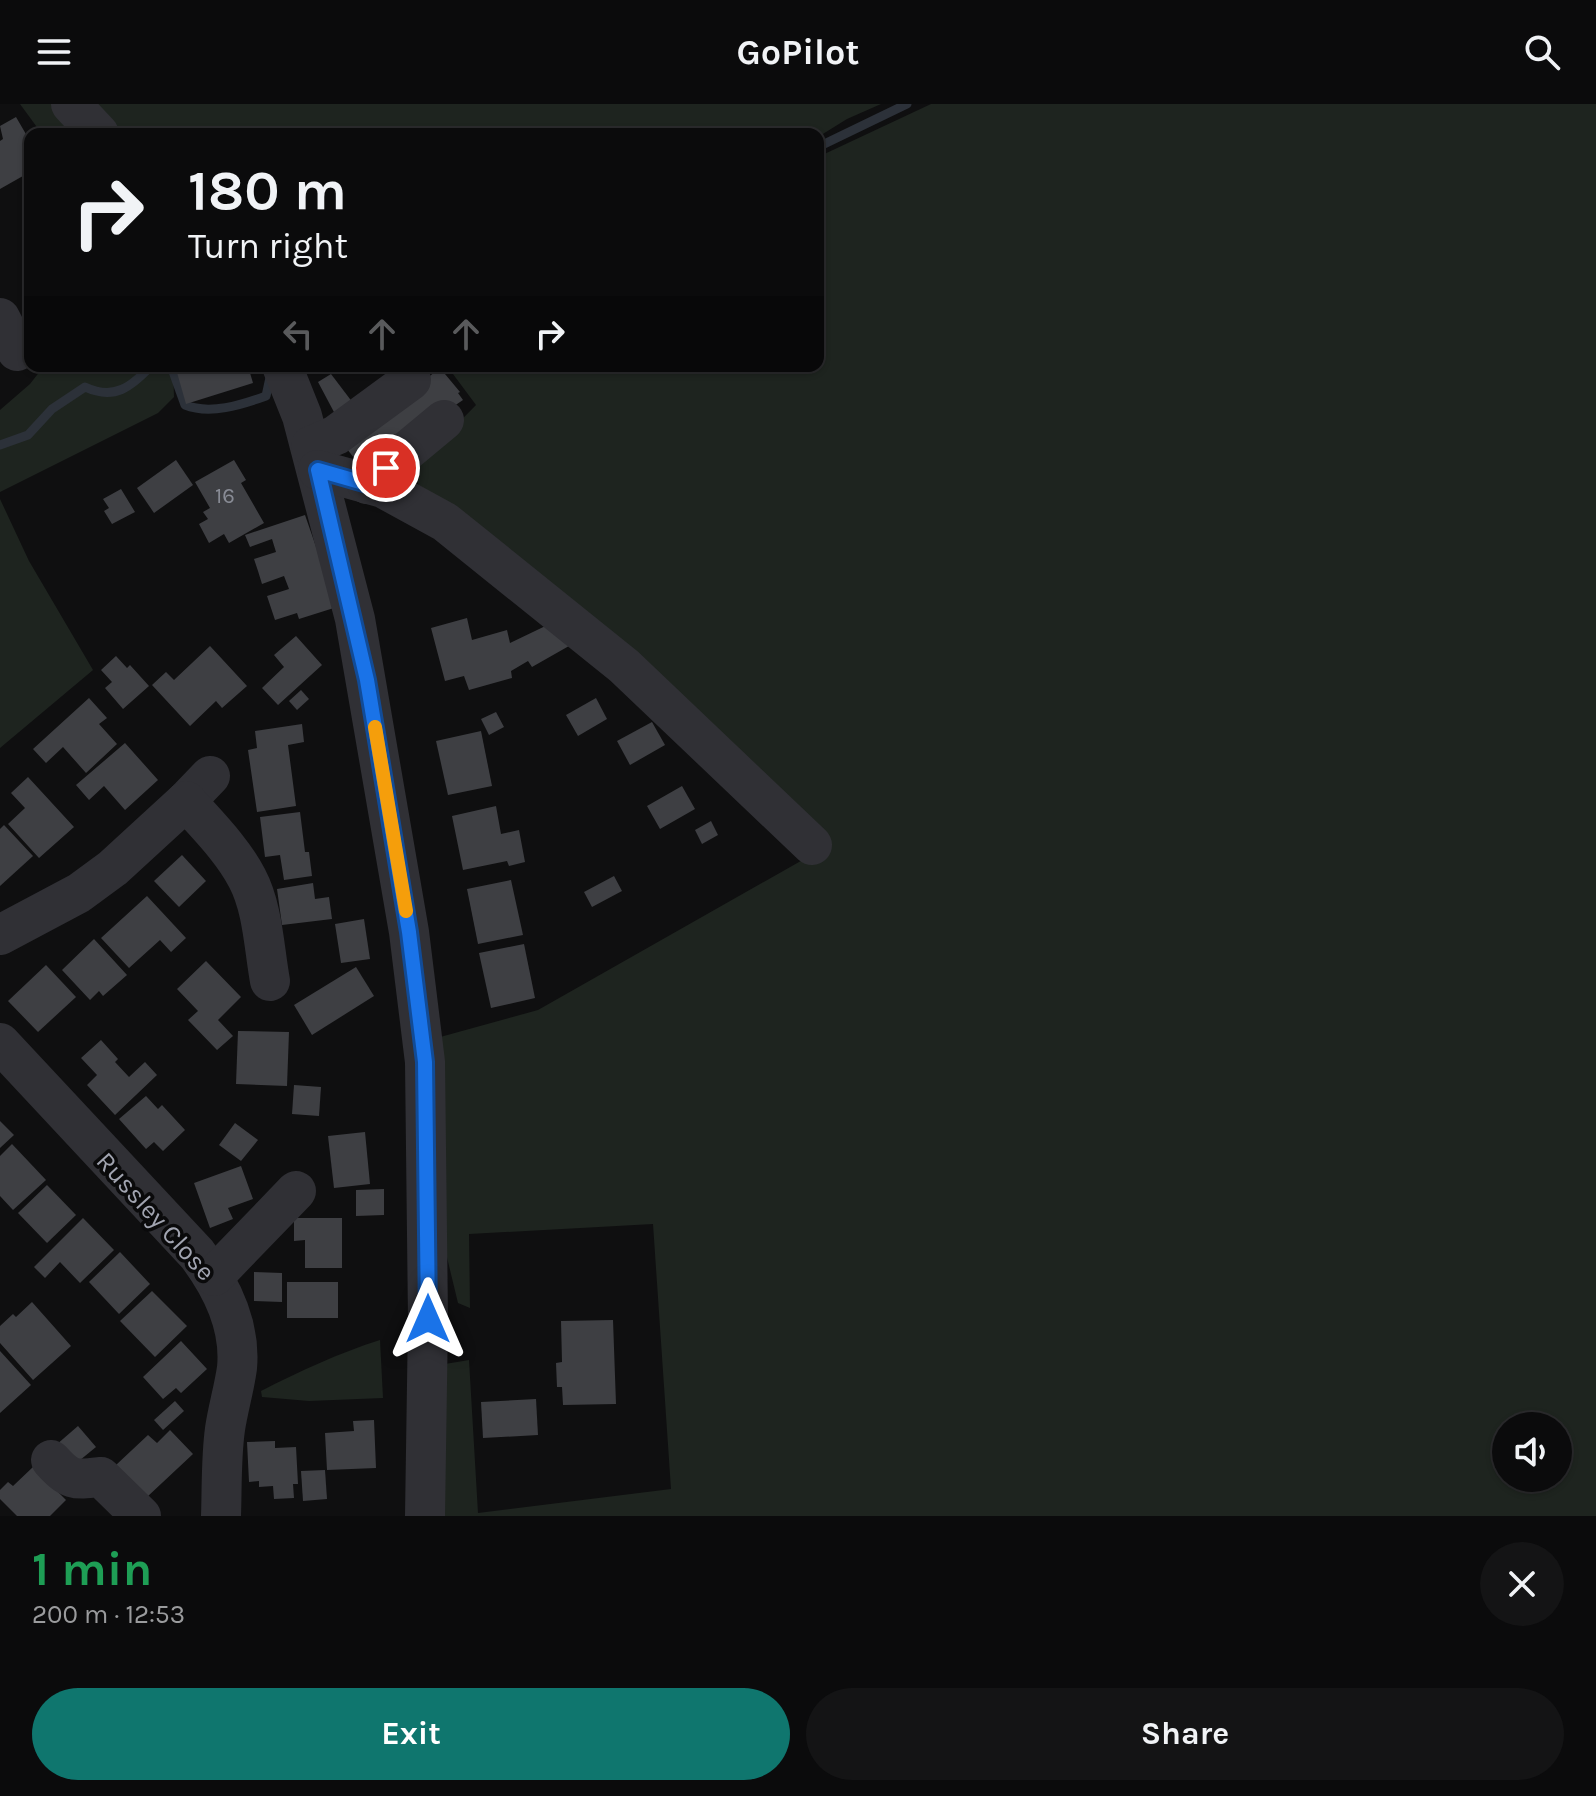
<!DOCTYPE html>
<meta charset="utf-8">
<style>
body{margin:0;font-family:Karla,sans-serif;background:#141415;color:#f1f3f6;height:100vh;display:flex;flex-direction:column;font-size:30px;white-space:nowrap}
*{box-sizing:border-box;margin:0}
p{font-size:26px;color:#9a9b9d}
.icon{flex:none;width:44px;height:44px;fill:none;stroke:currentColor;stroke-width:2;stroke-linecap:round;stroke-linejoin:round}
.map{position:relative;height:1412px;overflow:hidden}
.drawer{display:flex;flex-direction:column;background:#0b0b0c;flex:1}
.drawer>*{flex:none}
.top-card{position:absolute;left:24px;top:24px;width:800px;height:244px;border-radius:16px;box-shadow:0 2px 6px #0004,0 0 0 2px #2b2b2d;background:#0b0b0c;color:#f1f3f6;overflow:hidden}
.buttons{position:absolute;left:1492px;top:1308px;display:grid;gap:16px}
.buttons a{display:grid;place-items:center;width:80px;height:80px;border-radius:50%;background:#0b0b0c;box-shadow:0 2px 6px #0004,0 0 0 2px #2b2b2d;font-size:40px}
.pin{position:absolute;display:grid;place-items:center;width:68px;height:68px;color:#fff;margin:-34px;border:4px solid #fff;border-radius:50%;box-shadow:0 2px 8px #0007}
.me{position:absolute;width:88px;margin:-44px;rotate:0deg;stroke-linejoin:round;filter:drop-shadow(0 0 6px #0008)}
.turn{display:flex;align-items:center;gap:28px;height:168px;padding:0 32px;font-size:36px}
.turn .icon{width:104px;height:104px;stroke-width:2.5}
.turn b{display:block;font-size:56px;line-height:68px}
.lanes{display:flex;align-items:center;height:76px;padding:0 32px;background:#0003;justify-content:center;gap:40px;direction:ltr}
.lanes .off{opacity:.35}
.round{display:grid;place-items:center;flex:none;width:84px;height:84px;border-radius:42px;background:#141415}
.head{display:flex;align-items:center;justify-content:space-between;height:136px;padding:0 32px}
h1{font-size:48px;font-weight:700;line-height:60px;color:#1e9e55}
.button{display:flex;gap:16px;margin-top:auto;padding:16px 32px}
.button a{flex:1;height:92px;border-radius:48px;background:#0f766e;color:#fff;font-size:32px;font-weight:700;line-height:92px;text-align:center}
.button a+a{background:#141415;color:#f1f3f6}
header{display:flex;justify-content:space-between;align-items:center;height:104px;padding:0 32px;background:#0b0b0c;font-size:36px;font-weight:700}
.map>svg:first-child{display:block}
.green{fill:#1e241f;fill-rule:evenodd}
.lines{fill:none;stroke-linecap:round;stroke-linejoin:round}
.stream{stroke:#2c3139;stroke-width:9}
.building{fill:#3e3f43}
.minor{stroke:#303035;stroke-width:40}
.route-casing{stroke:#114b97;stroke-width:20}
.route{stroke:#1a73e8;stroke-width:14}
.slow{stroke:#f59e0b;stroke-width:14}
.labels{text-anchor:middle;stroke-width:7;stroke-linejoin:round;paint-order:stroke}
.number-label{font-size:22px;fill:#888b95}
.street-label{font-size:26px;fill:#a1a4b0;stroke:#0a0a0b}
</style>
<header><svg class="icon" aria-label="menu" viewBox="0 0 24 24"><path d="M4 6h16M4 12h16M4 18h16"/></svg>GoPilot<svg class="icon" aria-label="search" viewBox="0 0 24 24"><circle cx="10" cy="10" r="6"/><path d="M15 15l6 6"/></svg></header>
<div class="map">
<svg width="1596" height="1412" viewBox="0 0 1596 1412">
<rect width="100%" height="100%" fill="#0f0f10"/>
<!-- green -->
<g class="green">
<path d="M 20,0 L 52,0 L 60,10 L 68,30 L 42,30 Z"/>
<path d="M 78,0 L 881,0 L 847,15 L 818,33 L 818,30 L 107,30 Z"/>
<path d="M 931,0 L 1596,0 L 1596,1412 L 444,1412 L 445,1260 L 469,1256 L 478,1409 L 671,1385 L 653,1120 L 469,1130 L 470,1204 L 458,1199 L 444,1141 L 433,935 L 538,906 L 829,741 L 422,389 L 412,366 L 476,301 L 447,262 L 818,262 L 818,53 ZM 1506,1322 L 1558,1322 L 1558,1374 L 1506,1374 Z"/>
<path d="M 44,262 L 173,262 L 174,293 L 158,309 L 0,388 L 0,306 L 30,280 Z"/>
<path d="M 0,395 L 29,457 L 93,566 L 0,644 Z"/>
<path d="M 380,1236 L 383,1294 L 309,1297 L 262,1293 L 261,1287 C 300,1267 339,1249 380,1236 Z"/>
</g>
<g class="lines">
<!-- stream -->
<g class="stream">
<path d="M 818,43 L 907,0"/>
<path d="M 171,262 L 185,301 C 210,311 241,301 266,292 L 271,269"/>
<path d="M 0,341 L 28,331 L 52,305 L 85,283 C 115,297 132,282 151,262"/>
</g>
</g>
<!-- building -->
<g class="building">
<path d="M 16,13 L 30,37 L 30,68 L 0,85 L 0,37 L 3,35 L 0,22 Z"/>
<path d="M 186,262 L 248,262 L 253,279 L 186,300 L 176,265 Z"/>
<path d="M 440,264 L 460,288 L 458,289 L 463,296 L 362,364 L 343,340 Z"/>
<path d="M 331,270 L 353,299 L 335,310 L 318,278 Z"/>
<path d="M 176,356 L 193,381 L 154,409 L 137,384 Z"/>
<path d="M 234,356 L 246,376 L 241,379 L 264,419 L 229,439 L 224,430 L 209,439 L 199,420 L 208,415 L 203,408 L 210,404 L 195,378 Z"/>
<path d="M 121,385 L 135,408 L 112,420 L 104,407 L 109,404 L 103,395 Z"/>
<path d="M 305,411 L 337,503 L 299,515 L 297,509 L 275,516 L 267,492 L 289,485 L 284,472 L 262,480 L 258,467 L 254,455 L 276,448 L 272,435 L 250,443 L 245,431 Z"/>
<path d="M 467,514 L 472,536 L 507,526 L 510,539 L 560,515 L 576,538 L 532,563 L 528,557 L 511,567 L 512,574 L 469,586 L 464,572 L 445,577 L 431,524 Z"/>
<path d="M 296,532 L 322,561 L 278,601 L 262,584 L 284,563 L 274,551 Z"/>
<path d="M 210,542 L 247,582 L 222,604 L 216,597 L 190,622 L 152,581 L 166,568 L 174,576 Z"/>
<path d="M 116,552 L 127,564 L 130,561 L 149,582 L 123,605 L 105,584 L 112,578 L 101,566 Z"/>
<path d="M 301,586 L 309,595 L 297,606 L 289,597 Z"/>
<path d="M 89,594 L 107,614 L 99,620 L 117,640 L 86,669 L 63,643 L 46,659 L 33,645 Z"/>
<path d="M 596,594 L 607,615 L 578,632 L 566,611 Z"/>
<path d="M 496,608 L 504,623 L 489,631 L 481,615 Z"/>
<path d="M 652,618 L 665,641 L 630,661 L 617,637 Z"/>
<path d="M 302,620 L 304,638 L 288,641 L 296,702 L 257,708 L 248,646 L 257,644 L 255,627 Z"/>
<path d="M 481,627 L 492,682 L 448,691 L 436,637 Z"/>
<path d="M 125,639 L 158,676 L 125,706 L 104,682 L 89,696 L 76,681 Z"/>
<path d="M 28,673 L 74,723 L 39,754 L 8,720 L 25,704 L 11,689 Z"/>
<path d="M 682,682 L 695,705 L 660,725 L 647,702 Z"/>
<path d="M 496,702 L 501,730 L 519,726 L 525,758 L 509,762 L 507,757 L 463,766 L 452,712 Z"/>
<path d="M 300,708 L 305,748 L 309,748 L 312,772 L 284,776 L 280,751 L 265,753 L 260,713 Z"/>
<path d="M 711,717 L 718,731 L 702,740 L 695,726 Z"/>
<path d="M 4,721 L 33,752 L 0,782 L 0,725 Z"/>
<path d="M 182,751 L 206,777 L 179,803 L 154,777 Z"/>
<path d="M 614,772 L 622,787 L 592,803 L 584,788 Z"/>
<path d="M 511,776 L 523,831 L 478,840 L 467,785 Z"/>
<path d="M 313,779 L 315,795 L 329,793 L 332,815 L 282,821 L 277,785 Z"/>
<path d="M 147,792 L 186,834 L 171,848 L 160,836 L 129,864 L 101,834 Z"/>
<path d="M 364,815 L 370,855 L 341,859 L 335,820 Z"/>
<path d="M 94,835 L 127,871 L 103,892 L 99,887 L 90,896 L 62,866 Z"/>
<path d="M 524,840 L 535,894 L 491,904 L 479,849 Z"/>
<path d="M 206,857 L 241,893 L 218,916 L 233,932 L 217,946 L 188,916 L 198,907 L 177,885 Z"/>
<path d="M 46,861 L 76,893 L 38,928 L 8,897 Z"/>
<path d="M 356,863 L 374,892 L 312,931 L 294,901 Z"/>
<path d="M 238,927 L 289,928 L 287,982 L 236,980 Z"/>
<path d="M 101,936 L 118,955 L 115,958 L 129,973 L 145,958 L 157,971 L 115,1011 L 87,981 L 97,971 L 81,954 Z"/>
<path d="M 294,981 L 321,983 L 319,1012 L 292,1010 Z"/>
<path d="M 146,992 L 158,1005 L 162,1001 L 185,1026 L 163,1047 L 154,1038 L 146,1045 L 119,1015 Z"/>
<path d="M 0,1017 L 14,1031 L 0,1044 Z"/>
<path d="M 235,1019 L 258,1036 L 241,1057 L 219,1041 Z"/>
<path d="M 365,1028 L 370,1080 L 334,1084 L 328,1032 Z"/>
<path d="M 12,1040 L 46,1076 L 13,1106 L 0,1092 L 0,1052 Z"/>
<path d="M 241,1062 L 253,1095 L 228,1104 L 233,1115 L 210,1124 L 194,1079 Z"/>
<path d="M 47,1081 L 76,1111 L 47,1139 L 18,1109 Z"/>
<path d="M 384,1085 L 384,1111 L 356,1112 L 356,1086 Z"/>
<path d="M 83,1114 L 114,1146 L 80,1179 L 60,1158 L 45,1174 L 34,1163 Z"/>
<path d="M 294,1114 L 342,1114 L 342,1164 L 305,1164 L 305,1136 L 294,1137 Z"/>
<path d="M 120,1148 L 150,1180 L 119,1210 L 89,1178 Z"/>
<path d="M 254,1168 L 282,1169 L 282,1198 L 254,1197 Z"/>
<rect x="287" y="1178" width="51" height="36"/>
<path d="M 152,1187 L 187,1222 L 155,1253 L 120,1217 Z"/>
<path d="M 32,1198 L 71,1242 L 33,1276 L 0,1239 L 0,1222 L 13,1210 L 16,1213 Z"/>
<path d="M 613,1216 L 616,1300 L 563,1301 L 562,1283 L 557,1283 L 556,1259 L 562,1258 L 561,1217 Z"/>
<path d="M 181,1237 L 207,1265 L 181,1289 L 176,1284 L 163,1295 L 143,1273 Z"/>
<path d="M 0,1247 L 31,1281 L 0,1309 Z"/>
<path d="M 536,1295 L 538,1331 L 483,1334 L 481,1298 Z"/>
<path d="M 175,1297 L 184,1307 L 163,1326 L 154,1316 Z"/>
<path d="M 374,1316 L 376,1364 L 327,1366 L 325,1329 L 354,1327 L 353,1317 Z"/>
<path d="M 78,1322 L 96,1343 L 74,1361 L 56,1341 Z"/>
<path d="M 170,1326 L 193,1350 L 147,1393 L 116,1361 L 148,1331 L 157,1339 Z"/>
<path d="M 275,1337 L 275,1344 L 296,1343 L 298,1380 L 293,1380 L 294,1394 L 274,1395 L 273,1382 L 259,1383 L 259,1377 L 249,1378 L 247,1338 Z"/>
<path d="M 33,1363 L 66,1396 L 50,1412 L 17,1412 L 0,1395 L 0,1386 L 8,1378 L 13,1382 Z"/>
<path d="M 325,1366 L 327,1395 L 303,1397 L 301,1367 Z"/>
</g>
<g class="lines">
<!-- minor -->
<g class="minor">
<path d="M 71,0 L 99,30"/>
<path d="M 0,214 L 17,247"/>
<path d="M 282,262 L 302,312 L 355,515 L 409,828 L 425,958 L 428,1215 L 425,1412"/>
<path d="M 311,342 L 336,331 L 411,276"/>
<path d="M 318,366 L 383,384 L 445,418 L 624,562 L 812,741"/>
<path d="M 367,380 L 444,316"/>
<path d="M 186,697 L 210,672"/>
<path d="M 0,831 L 79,789 L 113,764 L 186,697 C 207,721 232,745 247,774 C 263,804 264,844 270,877"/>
<path d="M 0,939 L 197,1150 C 222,1183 241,1221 237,1264 C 234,1285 228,1305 225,1325 C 221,1354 222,1383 221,1412"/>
<path d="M 214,1172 L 296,1087"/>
<path d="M 51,1356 C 70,1377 74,1376 101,1373 L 141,1412"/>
</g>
</g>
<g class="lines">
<!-- route casing -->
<g class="route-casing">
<path id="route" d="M 386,364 L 367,380 L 318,366 L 367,576 L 409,828 L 425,958 L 428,1215"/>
</g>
<!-- route -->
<use href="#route" class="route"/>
<!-- slow -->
<path class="slow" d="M 375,623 L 406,807"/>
</g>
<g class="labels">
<!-- number labels -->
<g class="number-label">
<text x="225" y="399">16</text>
</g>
<!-- street labels -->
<g class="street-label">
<text transform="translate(156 1112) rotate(48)" y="9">Russley Close</text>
</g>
</g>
</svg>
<div class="buttons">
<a><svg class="icon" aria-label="sound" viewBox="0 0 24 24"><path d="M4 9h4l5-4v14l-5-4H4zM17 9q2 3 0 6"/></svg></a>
</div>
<div class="pin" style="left:386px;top:364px;background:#d93025"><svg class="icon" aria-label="arrive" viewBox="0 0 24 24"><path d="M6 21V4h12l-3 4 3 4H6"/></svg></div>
<svg class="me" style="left:428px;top:1215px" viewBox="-20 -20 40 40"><path d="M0-17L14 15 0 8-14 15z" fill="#1a73e8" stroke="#fff" stroke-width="4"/></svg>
<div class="top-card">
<div class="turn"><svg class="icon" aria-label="right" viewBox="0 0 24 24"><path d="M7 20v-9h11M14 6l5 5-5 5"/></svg><div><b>180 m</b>Turn right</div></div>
<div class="lanes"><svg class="icon off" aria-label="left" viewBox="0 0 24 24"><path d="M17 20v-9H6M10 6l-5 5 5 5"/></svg><svg class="icon off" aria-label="ahead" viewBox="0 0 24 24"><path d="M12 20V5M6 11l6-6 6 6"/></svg><svg class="icon off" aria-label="ahead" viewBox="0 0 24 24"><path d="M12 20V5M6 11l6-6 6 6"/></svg><svg class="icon" aria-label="right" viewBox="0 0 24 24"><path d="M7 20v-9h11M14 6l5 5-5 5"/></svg></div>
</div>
</div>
<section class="drawer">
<div class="head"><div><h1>1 min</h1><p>200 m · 12:53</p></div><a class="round"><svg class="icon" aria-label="close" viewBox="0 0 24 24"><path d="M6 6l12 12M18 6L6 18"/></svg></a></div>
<div class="button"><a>Exit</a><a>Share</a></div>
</section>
